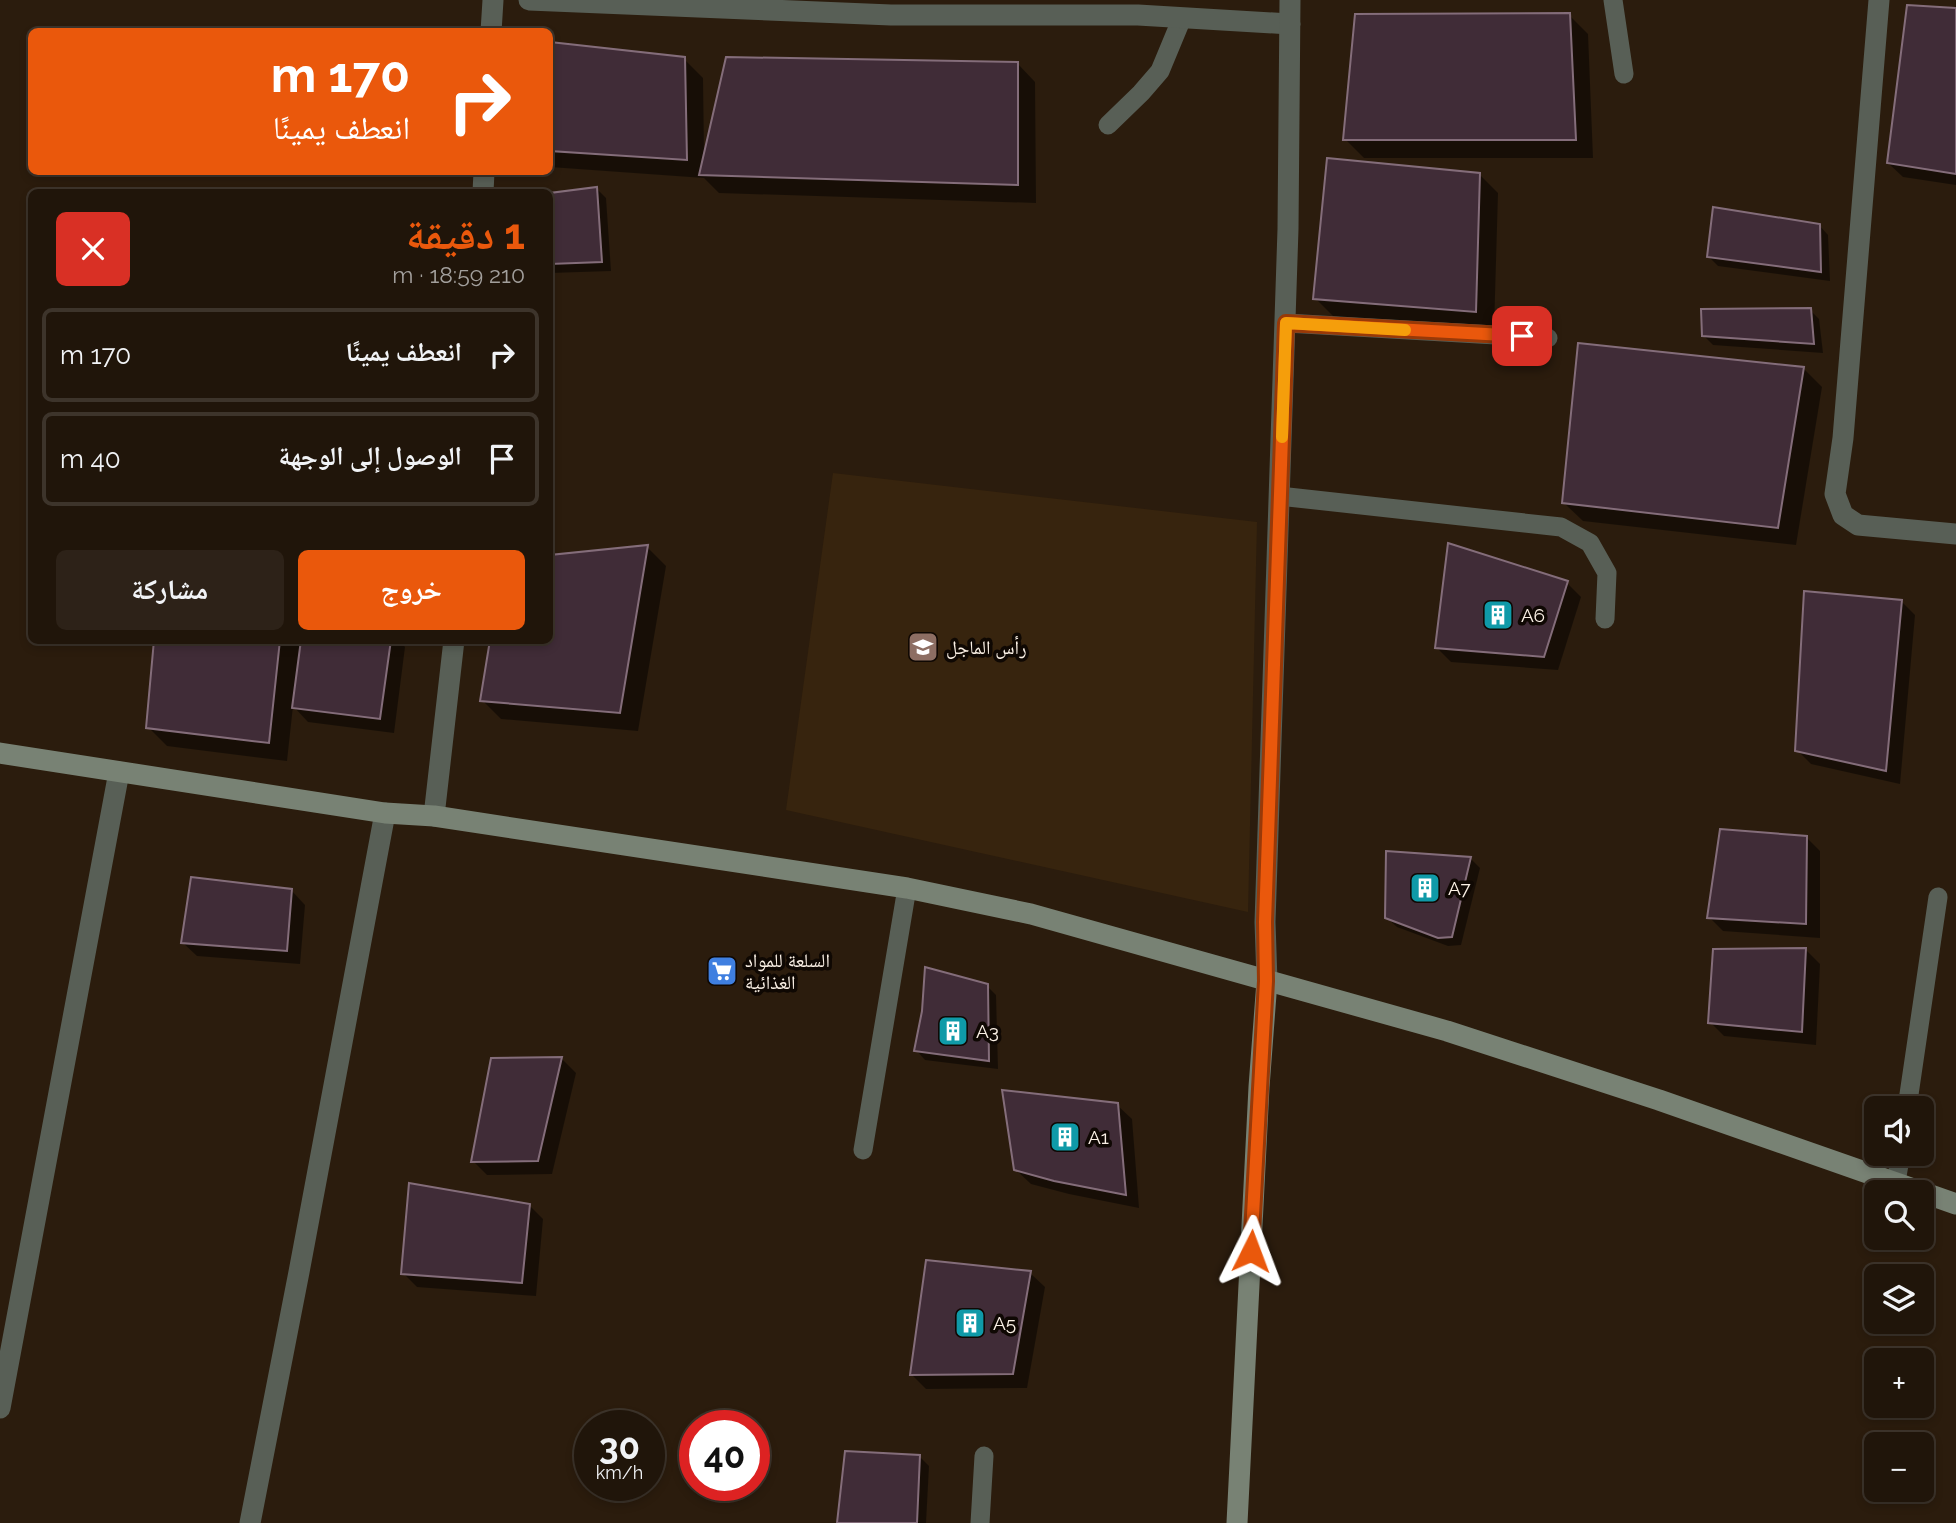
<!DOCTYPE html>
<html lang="ar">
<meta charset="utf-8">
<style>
body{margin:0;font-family:Raleway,"Noto Naskh Arabic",sans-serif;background:#2d2218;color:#f1f3f6;direction:rtl;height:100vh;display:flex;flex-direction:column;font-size:26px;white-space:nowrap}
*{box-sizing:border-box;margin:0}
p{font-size:23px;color:#a29f9c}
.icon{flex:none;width:38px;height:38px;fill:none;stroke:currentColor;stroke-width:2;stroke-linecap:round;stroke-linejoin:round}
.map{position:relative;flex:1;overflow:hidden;direction:ltr}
.panel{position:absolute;left:28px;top:189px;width:525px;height:455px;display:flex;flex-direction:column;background:#20150a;border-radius:10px;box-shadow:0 4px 10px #0003,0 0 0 2px #3d342b;direction:rtl}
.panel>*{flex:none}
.top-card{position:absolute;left:28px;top:28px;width:525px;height:147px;border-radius:10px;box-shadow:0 4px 10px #0003,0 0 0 2px #3d342b;direction:rtl;background:#ea580c;color:#fff;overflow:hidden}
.controls{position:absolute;left:1864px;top:1096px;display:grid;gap:14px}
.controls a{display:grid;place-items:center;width:70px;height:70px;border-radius:10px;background:#20150a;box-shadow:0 4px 10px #0003,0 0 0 2px #3d342b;font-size:35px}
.speed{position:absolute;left:574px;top:1410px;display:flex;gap:14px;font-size:35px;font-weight:700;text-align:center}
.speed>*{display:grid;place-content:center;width:91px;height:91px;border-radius:50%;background:#20150a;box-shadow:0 4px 10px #0003,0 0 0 2px #3d342b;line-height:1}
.speed small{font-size:18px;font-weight:400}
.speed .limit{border:10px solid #d22;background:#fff;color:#111}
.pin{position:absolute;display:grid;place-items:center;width:60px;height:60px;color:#fff;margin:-30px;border-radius:14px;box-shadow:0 4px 10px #0006}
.me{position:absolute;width:77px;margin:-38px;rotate:3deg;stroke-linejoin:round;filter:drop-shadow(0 0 5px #0008)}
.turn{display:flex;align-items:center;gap:24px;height:147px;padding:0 28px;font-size:32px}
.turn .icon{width:91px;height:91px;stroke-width:2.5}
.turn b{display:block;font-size:49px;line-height:60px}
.round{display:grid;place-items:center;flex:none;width:74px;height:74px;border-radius:10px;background:#2d2218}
.overview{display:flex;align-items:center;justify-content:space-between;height:119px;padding:0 28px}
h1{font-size:42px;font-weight:700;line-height:52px;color:#ea580c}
.button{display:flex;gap:14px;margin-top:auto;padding:14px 28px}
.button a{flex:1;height:80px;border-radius:10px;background:#ea580c;color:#fff;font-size:28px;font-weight:700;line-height:80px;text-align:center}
.button a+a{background:#2d2218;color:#f1f3f6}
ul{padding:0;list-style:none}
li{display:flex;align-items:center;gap:21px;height:94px;margin:0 14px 10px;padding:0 14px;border:4px solid #3d342b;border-radius:10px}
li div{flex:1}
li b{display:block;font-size:26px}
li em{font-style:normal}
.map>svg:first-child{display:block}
.built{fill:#37240e}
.shadow{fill:#0007}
.building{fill:#402c37;stroke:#846d7a;stroke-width:2}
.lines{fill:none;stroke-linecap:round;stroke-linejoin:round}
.lane{stroke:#585f56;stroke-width:19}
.street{stroke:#585f56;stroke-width:21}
.secondary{stroke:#788274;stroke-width:21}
.route-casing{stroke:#983908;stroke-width:18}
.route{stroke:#ea580c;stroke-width:12}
.slow{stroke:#f59e0b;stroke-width:12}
.labels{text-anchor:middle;stroke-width:7;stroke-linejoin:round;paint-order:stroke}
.poi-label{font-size:19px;fill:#fbf1e6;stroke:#0f0803;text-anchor:start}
</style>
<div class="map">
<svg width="1956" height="1523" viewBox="0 0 1956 1523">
<rect width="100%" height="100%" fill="#2b1c0d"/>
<!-- built -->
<path class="built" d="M 833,473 L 1257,522 L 1248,912 L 786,810 Z"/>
<!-- shadow -->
<g class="shadow">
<path d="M 1956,10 L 1956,185 L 1903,177 L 1888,163 Z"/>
<path d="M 1569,15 L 1588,34 L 1593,158 L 1364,158 L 1345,139 Z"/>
<path d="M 550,44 L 684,59 L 703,78 L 704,154 L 1017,63 L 1035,82 L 1036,203 L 719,193 L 704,178 L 550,167 Z"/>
<path d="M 1479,174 L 1498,193 L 1494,330 L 1334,317 L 1315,298 Z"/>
<path d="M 597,189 L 606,198 L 611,271 L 550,273 L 550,194 Z"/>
<path d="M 1819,225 L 1828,235 L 1830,281 L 1718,266 L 1709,257 Z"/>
<path d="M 1810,310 L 1819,319 L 1823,353 L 1713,345 L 1704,336 Z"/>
<path d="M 1803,368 L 1822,387 L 1796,545 L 1583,521 L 1564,503 Z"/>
<path d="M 647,547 L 666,566 L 638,731 L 501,719 L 482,700 L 550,640 L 550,557 Z"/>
<path d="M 1567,583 L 1581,597 L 1558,670 L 1451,662 L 1437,648 Z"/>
<path d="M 1901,601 L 1915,615 L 1900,784 L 1811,764 L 1797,750 Z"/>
<path d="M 156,640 L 300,640 L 299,649 L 302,649 L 303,640 L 399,640 L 405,647 L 394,733 L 308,722 L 293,706 L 287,761 L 167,746 L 148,727 Z"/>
<path d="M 1806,837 L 1820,851 L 1820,938 L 1723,931 L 1709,917 Z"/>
<path d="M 1388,853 L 1471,859 L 1480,868 L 1461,945 L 1448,946 L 1397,927 L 1387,918 Z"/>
<path d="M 291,890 L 305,905 L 300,964 L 197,956 L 182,942 Z"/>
<path d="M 1806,950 L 1820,964 L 1816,1045 L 1724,1036 L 1710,1022 Z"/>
<path d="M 987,986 L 996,995 L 998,1069 L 925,1060 L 916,1050 Z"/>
<path d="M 562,1059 L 576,1073 L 552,1174 L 487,1175 L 473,1161 L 492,1060 Z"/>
<path d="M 1117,1105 L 1132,1119 L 1139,1208 L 1069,1194 L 1031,1184 L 1016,1170 Z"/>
<path d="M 529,1205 L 543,1219 L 536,1296 L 417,1287 L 403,1273 Z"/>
<path d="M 1030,1273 L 1045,1287 L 1027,1388 L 926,1389 L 912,1375 Z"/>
<path d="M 919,1456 L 929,1466 L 926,1523 L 838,1523 Z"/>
</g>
<!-- building -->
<g class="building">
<path d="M 1907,5 L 1956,8 L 1956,174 L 1887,163 Z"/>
<path d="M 1570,13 L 1576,140 L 1343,140 L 1355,14 Z"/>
<path d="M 550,42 L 685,57 L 687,160 L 550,151 Z"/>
<path d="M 726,57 L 1018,62 L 1018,185 L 699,175 Z"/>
<path d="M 1327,158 L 1480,173 L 1476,312 L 1313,299 Z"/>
<path d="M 597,187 L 602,262 L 550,264 L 550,193 Z"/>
<path d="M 1713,207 L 1820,224 L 1821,272 L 1707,257 Z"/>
<path d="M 1811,308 L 1814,344 L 1702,336 L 1701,309 Z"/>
<path d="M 1578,343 L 1804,367 L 1778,528 L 1562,503 Z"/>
<path d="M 1448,543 L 1568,581 L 1544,657 L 1435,648 Z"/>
<path d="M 648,545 L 620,713 L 480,701 L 490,640 L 550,640 L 550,555 Z"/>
<path d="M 1804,591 L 1902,600 L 1886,771 L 1795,751 Z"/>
<path d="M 154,640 L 280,640 L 269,743 L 146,728 Z"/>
<path d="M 301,640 L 391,640 L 380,719 L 292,708 Z"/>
<path d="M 1720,829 L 1807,836 L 1806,924 L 1707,918 Z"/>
<path d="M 1386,851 L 1471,857 L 1452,937 L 1438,938 L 1385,918 Z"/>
<path d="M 191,877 L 292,889 L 287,951 L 181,943 Z"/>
<path d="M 1806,948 L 1802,1032 L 1708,1023 L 1713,949 Z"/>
<path d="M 925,967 L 988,984 L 989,1061 L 914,1051 L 922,1011 Z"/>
<path d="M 562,1057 L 538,1161 L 471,1162 L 491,1058 Z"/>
<path d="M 1002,1090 L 1118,1103 L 1126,1195 L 1054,1181 L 1014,1170 Z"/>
<path d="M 409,1183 L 530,1204 L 522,1283 L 401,1274 Z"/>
<path d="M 926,1260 L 1031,1271 L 1013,1374 L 910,1375 Z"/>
<path d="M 845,1451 L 920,1455 L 917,1523 L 837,1523 Z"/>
</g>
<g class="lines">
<!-- lane -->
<g class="lane">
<path d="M 1613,0 L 1624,74"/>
<path d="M 1108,125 L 1141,93 L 1160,71 L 1182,18"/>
<path d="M 1286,323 L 1548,338"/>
<path d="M 1279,496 L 1561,527 L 1590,543 L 1607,573 L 1605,619"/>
<path d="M 1907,1108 L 1938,897"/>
<path d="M 863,1150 L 907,888"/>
<path d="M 1896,1182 L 1901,1153"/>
<path d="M 980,1523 L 984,1456"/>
</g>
<!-- street -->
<g class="street">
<path d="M 529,0 L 891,15 L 1138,15 L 1290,24"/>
<path d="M 1879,0 L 1843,438 L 1835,494 L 1843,515 L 1858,525 L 1956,534"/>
<path d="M 491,32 L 493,0"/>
<path d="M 483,192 L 484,172"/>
<path d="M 434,816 L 454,640"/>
<path d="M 1267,981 L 1265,922 L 1288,229 L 1290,0"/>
<path d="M 0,1408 L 119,772"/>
<path d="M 250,1523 L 299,1272 L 385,813"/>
</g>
<!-- secondary -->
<g class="secondary">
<path d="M 0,753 L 385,813 L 434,816 L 907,888 L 1031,914 L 1447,1031 L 1659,1100 L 1956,1204"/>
<path d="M 1237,1523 L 1259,1087 L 1267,981"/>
</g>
</g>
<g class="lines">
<!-- route casing -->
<g class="route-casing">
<path id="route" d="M 1251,1251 L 1266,981 L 1265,922 L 1286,323 L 1522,336"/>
</g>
<!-- route -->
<use href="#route" class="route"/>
<!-- slow -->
<path class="slow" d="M 1282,437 L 1286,323 L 1405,330"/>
</g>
<!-- icons -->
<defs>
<g id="building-square" transform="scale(1.575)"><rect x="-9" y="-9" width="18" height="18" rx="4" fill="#0f9aa8" stroke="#0f0803"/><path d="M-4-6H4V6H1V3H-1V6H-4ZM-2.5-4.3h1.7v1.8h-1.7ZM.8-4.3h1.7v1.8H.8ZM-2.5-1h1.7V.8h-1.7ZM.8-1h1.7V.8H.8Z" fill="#fff"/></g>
<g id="school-square" transform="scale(1.575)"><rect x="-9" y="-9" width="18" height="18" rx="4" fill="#8d6e63" stroke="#0f0803"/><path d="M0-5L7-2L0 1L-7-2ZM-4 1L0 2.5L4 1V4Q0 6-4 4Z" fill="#fff"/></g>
<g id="supermarket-square" transform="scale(1.575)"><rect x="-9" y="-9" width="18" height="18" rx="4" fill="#3f7fe0" stroke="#0f0803"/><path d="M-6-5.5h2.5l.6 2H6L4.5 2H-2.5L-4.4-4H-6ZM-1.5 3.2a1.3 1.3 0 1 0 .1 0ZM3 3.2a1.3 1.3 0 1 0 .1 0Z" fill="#fff"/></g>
</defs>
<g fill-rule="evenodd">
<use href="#building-square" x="1498" y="615"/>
<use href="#school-square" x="923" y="647"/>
<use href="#building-square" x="1425" y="888"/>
<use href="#supermarket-square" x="722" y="971"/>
<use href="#building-square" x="953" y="1031"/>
<use href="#building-square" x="1065" y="1137"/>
<use href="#building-square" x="970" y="1323"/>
</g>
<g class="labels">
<!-- poi labels -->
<g class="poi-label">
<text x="1521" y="622">A6</text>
<text x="946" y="654">رأس الماجل</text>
<text x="1448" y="895">A7</text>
<text x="745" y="967">السلعة للمواد<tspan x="745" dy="22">الغذائية</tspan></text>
<text x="976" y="1038">A3</text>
<text x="1088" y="1144">A1</text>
<text x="993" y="1330">A5</text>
</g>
</g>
</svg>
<div class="controls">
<a><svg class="icon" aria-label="sound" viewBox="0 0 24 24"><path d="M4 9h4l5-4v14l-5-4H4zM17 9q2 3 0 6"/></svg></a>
<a><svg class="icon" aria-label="search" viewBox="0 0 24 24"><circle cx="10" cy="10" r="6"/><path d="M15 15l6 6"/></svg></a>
<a><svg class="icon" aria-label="layers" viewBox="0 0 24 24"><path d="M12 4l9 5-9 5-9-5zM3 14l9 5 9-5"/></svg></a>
<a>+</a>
<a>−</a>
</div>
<div class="speed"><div>30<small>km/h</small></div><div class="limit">40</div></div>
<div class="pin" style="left:1522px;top:336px;background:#d93025"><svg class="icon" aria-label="arrive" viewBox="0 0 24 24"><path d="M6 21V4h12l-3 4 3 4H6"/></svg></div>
<svg class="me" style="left:1251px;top:1251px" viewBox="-20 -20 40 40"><path d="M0-17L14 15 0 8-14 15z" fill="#ea580c" stroke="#fff" stroke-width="4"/></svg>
<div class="top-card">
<div class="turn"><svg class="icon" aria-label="right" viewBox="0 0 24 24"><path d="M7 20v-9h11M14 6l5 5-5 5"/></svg><div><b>170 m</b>انعطف يمينًا</div></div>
</div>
<section class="panel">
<div class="overview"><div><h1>1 دقيقة</h1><p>210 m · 18:59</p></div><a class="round" style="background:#d93025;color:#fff"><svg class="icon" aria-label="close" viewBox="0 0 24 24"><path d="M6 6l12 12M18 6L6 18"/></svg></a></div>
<ul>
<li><svg class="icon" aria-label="right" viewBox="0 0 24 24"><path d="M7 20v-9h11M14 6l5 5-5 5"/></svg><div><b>انعطف يمينًا</b></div><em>170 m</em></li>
<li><svg class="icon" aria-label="arrive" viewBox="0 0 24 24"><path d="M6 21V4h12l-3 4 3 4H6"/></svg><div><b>الوصول إلى الوجهة</b></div><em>40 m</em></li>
</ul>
<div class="button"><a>خروج</a><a>مشاركة</a></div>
</section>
</div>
